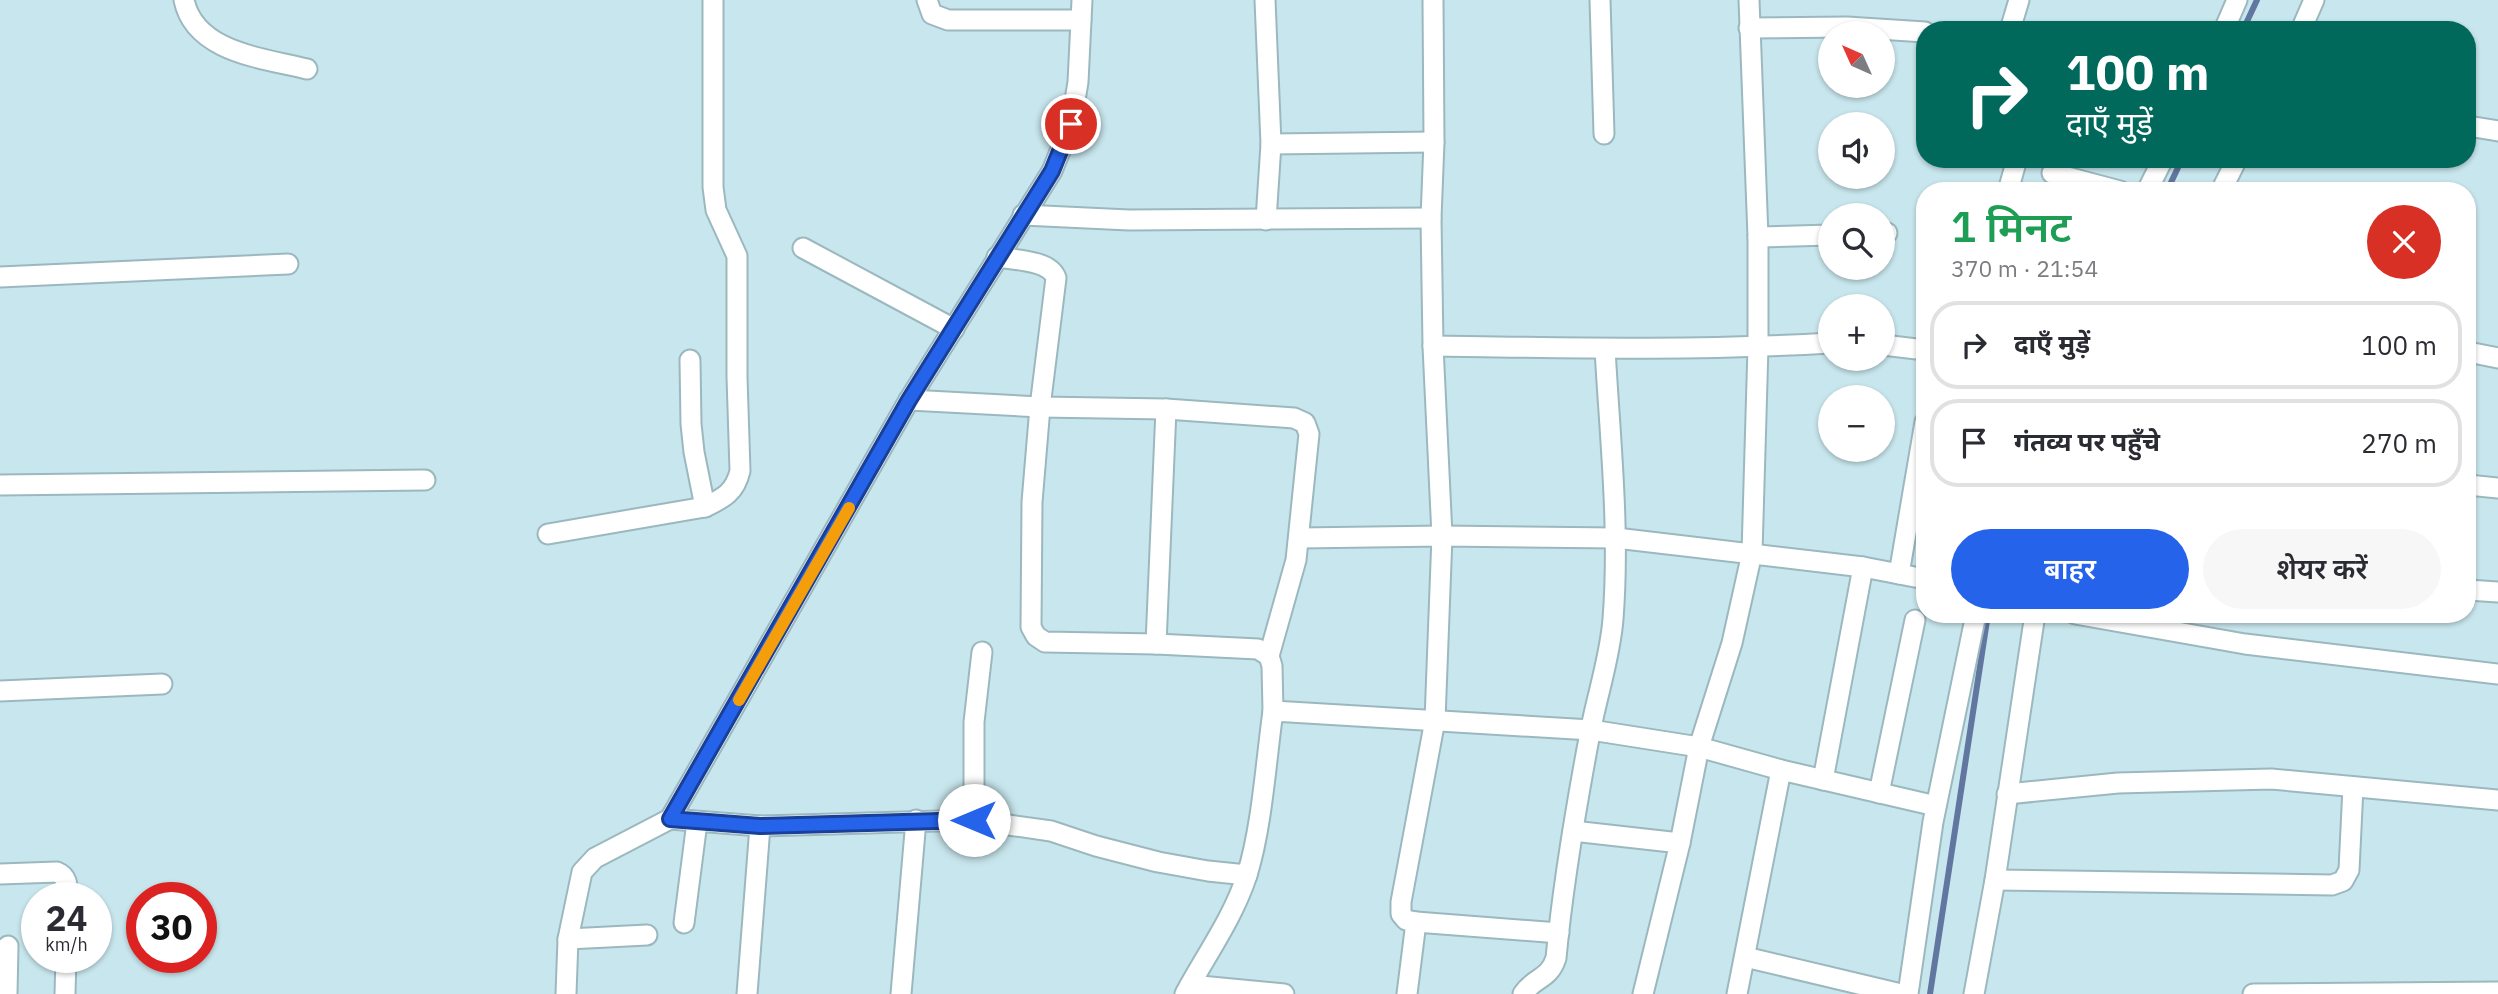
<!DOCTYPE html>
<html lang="hi">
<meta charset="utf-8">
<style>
body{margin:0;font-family:"IBM Plex Sans","Noto Sans Devanagari",sans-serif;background:#f7f7f7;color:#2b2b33;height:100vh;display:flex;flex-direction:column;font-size:26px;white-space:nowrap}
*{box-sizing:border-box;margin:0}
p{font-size:23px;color:#7c7c81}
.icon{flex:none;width:38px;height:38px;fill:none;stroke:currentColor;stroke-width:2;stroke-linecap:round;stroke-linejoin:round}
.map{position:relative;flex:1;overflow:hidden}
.panel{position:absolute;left:1916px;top:182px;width:560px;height:441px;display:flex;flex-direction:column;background:#fff;border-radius:28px;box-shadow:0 2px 5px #0004}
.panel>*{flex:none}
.hud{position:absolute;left:1916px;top:21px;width:560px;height:147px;border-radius:28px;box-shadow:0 2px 5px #0004;background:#00695c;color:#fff;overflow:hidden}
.needle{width:46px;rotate:315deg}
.controls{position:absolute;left:1818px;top:21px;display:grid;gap:14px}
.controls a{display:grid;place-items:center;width:77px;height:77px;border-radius:50%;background:#fff;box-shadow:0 2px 5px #0004;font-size:35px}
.speed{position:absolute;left:21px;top:882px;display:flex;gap:14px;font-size:35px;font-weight:700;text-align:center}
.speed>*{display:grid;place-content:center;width:91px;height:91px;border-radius:50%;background:#fff;box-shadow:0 2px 5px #0004;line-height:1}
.speed small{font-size:18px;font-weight:400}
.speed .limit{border:10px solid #d22;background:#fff;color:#111}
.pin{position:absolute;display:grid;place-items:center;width:60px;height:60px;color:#fff;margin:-30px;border:4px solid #fff;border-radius:50%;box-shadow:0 2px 7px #0007}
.me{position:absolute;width:77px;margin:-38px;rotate:270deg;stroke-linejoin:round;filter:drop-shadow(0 0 5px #0008)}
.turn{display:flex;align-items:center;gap:24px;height:147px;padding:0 35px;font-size:32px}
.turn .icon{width:91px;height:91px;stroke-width:2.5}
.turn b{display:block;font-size:49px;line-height:60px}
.round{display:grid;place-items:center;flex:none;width:74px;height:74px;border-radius:37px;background:#f7f7f7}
.headline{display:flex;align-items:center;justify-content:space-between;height:119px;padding:0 35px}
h1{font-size:42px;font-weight:600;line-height:52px;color:#1e9e55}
.button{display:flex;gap:14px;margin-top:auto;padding:14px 35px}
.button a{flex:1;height:80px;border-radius:42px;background:#2563eb;color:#fff;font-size:28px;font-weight:600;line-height:80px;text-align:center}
.button a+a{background:#f7f7f7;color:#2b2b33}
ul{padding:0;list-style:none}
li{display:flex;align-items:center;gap:21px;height:88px;margin:0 14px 10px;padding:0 21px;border:4px solid #e1e1e2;border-radius:28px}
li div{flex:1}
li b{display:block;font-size:26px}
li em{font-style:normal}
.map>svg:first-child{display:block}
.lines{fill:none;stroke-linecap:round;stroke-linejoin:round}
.stream{stroke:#6177a0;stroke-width:6}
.minor-casing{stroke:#9cb8bf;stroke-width:23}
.minor{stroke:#fff;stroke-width:19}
.route-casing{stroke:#184099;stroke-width:18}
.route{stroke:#2563eb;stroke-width:12}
.slow{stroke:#f59e0b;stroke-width:12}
</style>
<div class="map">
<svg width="2498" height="994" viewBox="0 0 2498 994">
<rect width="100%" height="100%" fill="#c8e6ed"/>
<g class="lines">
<!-- stream -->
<g class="stream">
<path d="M 2243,30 L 2257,0"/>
<path d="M 2167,191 L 2182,159"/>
<path d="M 1930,994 L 1988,614"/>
</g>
<!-- minor casing -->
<g class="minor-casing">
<g id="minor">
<path d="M 184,0 C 195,53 264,58 307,69"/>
<path d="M 927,0 L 932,14 L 948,20 L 1081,20"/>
<path d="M 1265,0 L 1271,144 L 1266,220"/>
<path d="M 1600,0 L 1604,134"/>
<path d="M 1749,28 L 1847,27 L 1925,32"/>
<path d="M 2010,30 L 2019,0"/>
<path d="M 2224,30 L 2237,0"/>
<path d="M 2301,30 L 2314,0"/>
<path d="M 2468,126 L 2498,131"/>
<path d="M 1271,144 L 1434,142"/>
<path d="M 2052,173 L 2120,191"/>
<path d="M 2008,191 L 2017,159"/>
<path d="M 2147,191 L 2163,159"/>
<path d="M 2221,191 L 2237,159"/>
<path d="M 1023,215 L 1129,220 L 1431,218"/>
<path d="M 1883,233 L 1887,233"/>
<path d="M 1758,237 L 1830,235"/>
<path d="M 803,248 L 954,329"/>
<path d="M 997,257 C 1014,260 1050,260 1056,278 L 1040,407 L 1032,502 L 1031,627 L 1036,636 L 1045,642 L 1156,644 L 1258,649 L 1269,656 L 1272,666 L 1273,711"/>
<path d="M 0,277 L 288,264"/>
<path d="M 1883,345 L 1925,350"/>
<path d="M 1433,346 C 1566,348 1698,351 1830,343"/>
<path d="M 2468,352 L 2498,358"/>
<path d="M 690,360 L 691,424 L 694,452 L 705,507"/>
<path d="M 909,400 L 1040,407 L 1166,409 L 1294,418 L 1305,423 L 1309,434 L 1296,560 L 1269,656"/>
<path d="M 0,485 L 425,480"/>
<path d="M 2468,485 L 2498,488"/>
<path d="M 548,534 L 705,507 C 724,498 735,492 740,471 L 737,377 L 737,256 L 716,210 L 713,187 L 713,0"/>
<path d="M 1300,538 L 1442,536 L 1616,538 L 1863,567 L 1925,579"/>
<path d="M 1899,574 L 1925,422"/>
<path d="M 2468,590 L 2498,592"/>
<path d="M 2075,614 L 2245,644 L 2498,674"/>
<path d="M 1156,644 L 1166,409"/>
<path d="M 0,691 L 162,684"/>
<path d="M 1823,780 L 1863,567"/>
<path d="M 1879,793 L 1915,620"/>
<path d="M 2007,794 L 2118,783 L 2271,779 L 2498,800"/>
<path d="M 670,819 L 760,826 L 974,820 L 1051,831 L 1096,846 L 1158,862 L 1208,871 L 1247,875"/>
<path d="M 974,820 L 974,722 L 982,652"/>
<path d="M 1573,831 L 1680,843 L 1643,994"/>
<path d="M 1680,843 L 1699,747 L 1732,643 L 1752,553 L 1758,347 L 1758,237 L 1749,0"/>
<path d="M 0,874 L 57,872 C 69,877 67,887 67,898"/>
<path d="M 1995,880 L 2332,885 L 2343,881 L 2349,870 L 2353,787"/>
<path d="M 1416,922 L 1406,920 L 1401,914 L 1401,902 L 1435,720 L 1442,536 L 1433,346 L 1431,218 L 1434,142 L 1433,0"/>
<path d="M 684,923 L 697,822"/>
<path d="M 568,939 L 647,935"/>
<path d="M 1745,957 L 1901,994"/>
<path d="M 1190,985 L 1284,994"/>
<path d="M 7,994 L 8,946"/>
<path d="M 65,994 L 66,957"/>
<path d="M 566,994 L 568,939 L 582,872 L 595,858 L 670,819 L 909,400 L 1052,171 L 1071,124 L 1078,82 L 1082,0"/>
<path d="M 747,994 L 760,826"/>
<path d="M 901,994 L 916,820"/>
<path d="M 1185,994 C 1206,955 1233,918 1247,875 C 1262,827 1266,761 1273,711 L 1591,730 L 1699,747 L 1781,770 L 1936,806"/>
<path d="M 1407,994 L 1416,922 L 1559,933"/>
<path d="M 1523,994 C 1534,977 1549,980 1556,958 C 1563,883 1576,807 1590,733 C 1597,695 1610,658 1613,619 C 1620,529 1610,439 1605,349"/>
<path d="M 1737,994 L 1781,770"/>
<path d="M 1908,994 L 1933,822 L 1976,614"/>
<path d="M 1974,994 L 1995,880 L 2035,614"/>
<path d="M 2253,994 L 2498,992"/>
</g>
</g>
<!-- minor -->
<use href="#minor" class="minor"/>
</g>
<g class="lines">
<!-- route casing -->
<g class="route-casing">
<path id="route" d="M 974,820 L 760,826 L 670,819 L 909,400 L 1052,171 L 1071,124"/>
</g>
<!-- route -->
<use href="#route" class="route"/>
<!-- slow -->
<path class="slow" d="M 739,700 L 849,508"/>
</g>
</svg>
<div class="controls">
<a><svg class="needle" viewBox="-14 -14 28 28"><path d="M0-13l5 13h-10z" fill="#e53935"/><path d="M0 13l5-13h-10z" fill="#7c7c81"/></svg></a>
<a><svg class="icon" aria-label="sound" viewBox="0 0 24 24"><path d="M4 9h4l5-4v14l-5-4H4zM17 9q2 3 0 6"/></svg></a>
<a><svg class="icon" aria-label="search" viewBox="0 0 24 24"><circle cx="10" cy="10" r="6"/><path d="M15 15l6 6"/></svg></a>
<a>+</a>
<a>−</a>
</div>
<div class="speed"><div>24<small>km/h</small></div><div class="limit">30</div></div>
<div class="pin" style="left:1071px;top:124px;background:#d93025"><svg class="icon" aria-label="arrive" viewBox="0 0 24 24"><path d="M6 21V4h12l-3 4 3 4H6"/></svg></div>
<svg class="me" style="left:974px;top:820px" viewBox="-20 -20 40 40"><circle r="19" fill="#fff"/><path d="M0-13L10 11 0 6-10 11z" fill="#2563eb"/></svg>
<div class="hud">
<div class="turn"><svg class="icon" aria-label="right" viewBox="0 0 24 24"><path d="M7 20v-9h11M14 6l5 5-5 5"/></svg><div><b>100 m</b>दाएँ मुड़ें</div></div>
</div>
<section class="panel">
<div class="headline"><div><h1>1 मिनट</h1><p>370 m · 21:54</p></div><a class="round" style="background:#d93025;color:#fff"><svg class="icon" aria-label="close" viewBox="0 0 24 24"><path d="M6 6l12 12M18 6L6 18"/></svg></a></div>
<ul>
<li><svg class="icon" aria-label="right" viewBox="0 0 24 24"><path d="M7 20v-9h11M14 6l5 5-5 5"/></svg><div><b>दाएँ मुड़ें</b></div><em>100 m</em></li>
<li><svg class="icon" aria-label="arrive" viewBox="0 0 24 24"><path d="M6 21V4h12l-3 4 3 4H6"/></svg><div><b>गंतव्य पर पहुँचे</b></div><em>270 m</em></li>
</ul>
<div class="button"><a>बाहर</a><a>शेयर करें</a></div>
</section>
</div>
